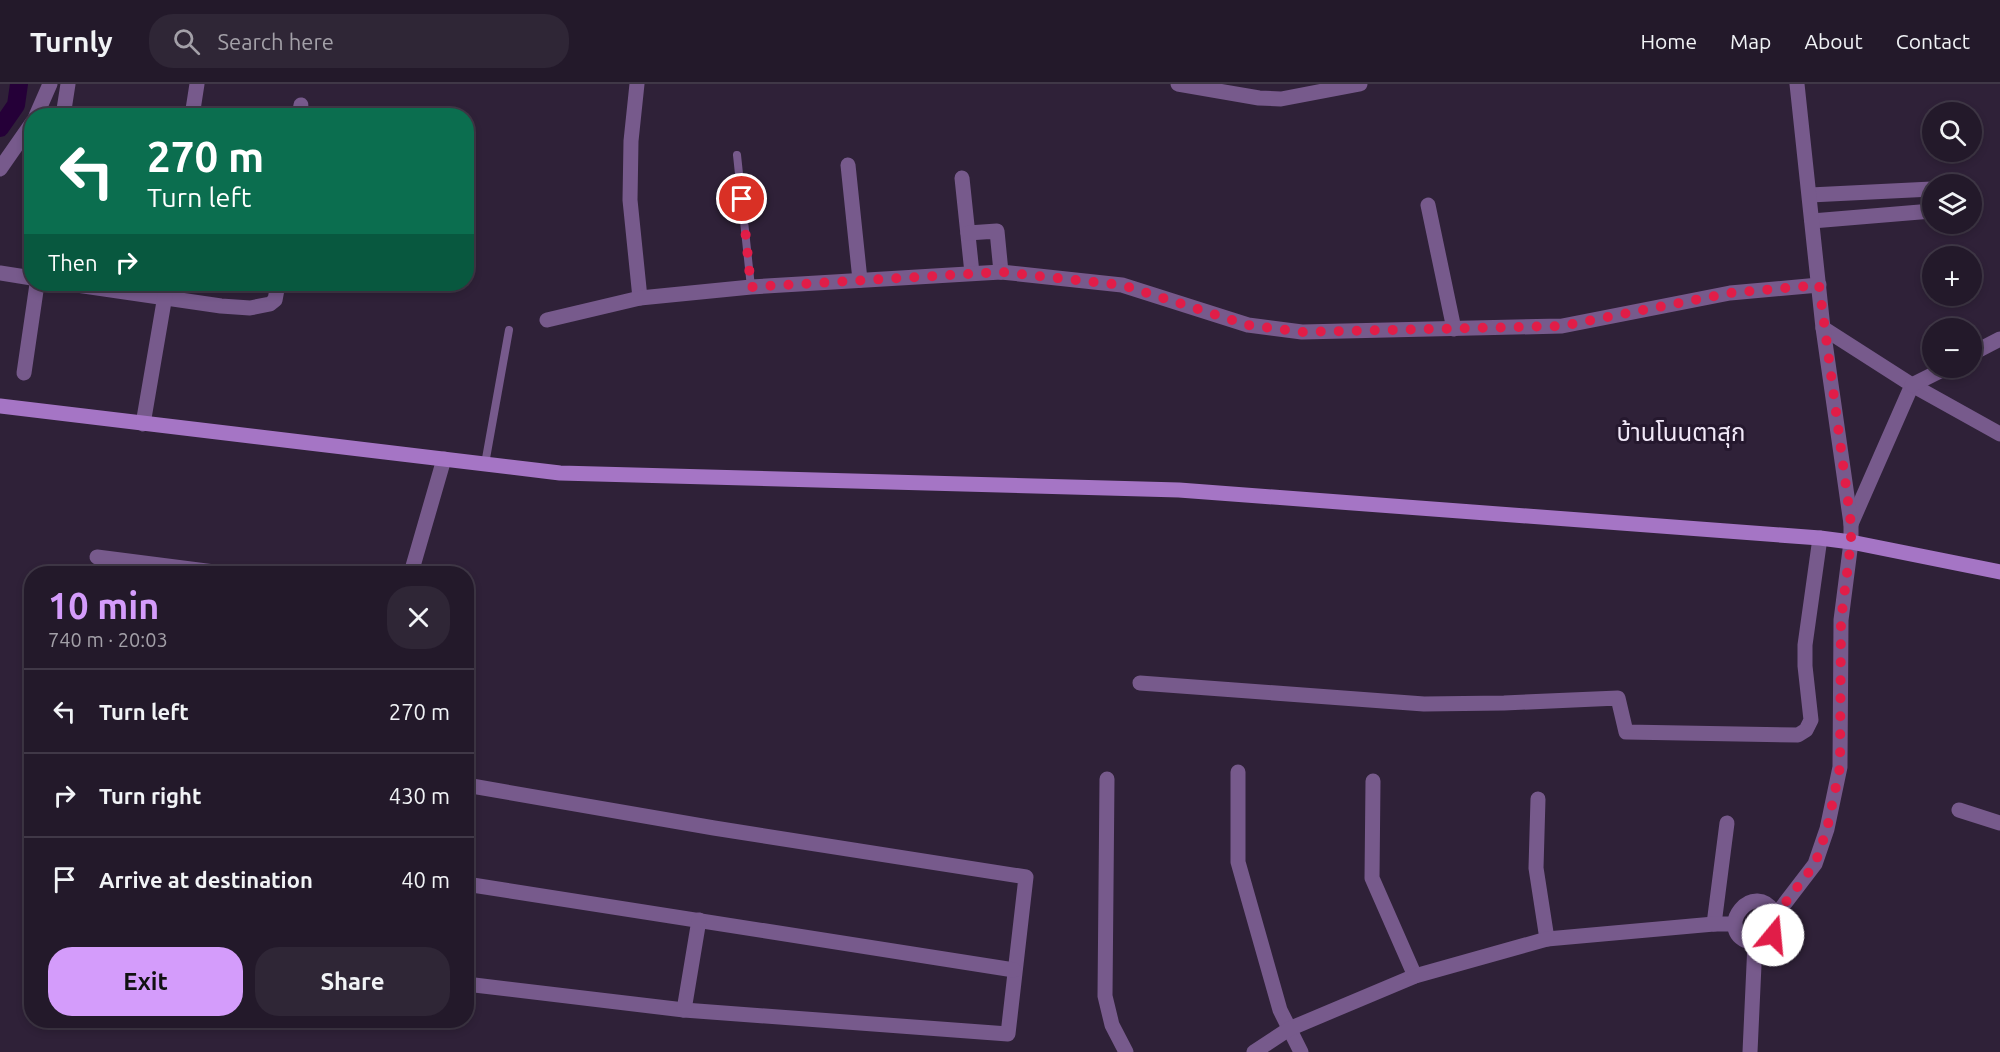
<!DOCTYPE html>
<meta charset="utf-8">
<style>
body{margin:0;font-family:Ubuntu,"Noto Sans Thai",sans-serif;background:#2f2636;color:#f1f3f6;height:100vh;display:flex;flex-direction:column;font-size:22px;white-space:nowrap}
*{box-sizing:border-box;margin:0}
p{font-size:20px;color:#a3a0a8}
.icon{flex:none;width:33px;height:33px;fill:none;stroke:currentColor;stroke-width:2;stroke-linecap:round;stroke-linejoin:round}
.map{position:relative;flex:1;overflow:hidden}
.drawer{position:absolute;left:24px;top:482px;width:450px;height:462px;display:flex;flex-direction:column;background:#23192a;border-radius:24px;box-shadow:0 3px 9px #0003,0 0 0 2px #403847}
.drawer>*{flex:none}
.guide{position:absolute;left:24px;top:24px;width:450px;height:183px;border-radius:24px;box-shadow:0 3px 9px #0003,0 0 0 2px #403847;background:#0b6e4f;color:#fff;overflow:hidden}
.buttons{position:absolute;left:1922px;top:18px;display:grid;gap:12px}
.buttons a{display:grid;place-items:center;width:60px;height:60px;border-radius:50%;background:#23192a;box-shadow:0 3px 9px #0003,0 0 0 2px #403847;font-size:30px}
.pin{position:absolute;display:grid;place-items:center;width:51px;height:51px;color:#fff;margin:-26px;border:3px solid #fff;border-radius:50%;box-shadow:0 2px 6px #0007}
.me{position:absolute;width:66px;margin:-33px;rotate:17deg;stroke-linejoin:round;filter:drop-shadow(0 0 4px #0008)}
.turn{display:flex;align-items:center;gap:21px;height:126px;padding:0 24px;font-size:27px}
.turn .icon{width:78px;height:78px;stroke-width:2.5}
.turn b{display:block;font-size:42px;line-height:51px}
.then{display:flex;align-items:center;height:57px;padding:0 24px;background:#0003;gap:12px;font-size:22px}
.round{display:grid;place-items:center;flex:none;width:63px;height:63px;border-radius:24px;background:#2f2636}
.summary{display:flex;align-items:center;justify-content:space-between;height:102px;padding:0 24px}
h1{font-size:36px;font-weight:700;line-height:45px;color:#d49cfb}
.cta{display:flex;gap:12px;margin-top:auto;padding:12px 24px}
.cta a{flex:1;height:69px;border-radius:24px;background:#d49cfb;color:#111;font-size:24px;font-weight:700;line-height:69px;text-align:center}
.cta a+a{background:#2f2636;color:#f1f3f6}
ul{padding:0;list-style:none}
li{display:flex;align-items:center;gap:18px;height:84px;padding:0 24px;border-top:2px solid #403847}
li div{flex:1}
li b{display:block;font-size:22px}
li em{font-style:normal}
header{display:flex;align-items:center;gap:36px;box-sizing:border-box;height:84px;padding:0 30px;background:#23192a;border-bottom:2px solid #403847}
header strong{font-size:28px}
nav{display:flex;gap:33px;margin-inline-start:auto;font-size:21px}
.search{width:420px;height:54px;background:#2f2636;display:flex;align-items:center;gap:15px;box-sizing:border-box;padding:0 21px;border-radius:24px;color:#a3a0a8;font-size:22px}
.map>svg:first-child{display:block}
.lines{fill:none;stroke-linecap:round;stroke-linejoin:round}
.canal{stroke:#250038;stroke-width:18}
.lane{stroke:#775a8c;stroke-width:8}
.street{stroke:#775a8c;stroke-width:15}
.secondary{stroke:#a575c5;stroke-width:15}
.route{stroke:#e11d48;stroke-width:10;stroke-dasharray:0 18}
.labels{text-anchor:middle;stroke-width:6;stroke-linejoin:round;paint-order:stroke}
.quarter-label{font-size:24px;fill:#f1e8f8;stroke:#25182e}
</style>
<header>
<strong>Turnly</strong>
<div class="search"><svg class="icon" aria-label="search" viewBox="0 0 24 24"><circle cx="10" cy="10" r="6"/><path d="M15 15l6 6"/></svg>Search here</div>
<nav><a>Home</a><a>Map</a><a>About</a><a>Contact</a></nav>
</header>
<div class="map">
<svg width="2000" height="968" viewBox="0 0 2000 968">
<rect width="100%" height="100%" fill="#2f2138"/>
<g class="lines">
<!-- canal -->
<path class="canal" d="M 0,44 L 16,21 L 19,0"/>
<!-- lane -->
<g class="lane">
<path d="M 737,71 L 751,203"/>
<path d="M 485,380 L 509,246"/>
</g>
<!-- street -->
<g class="street">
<path d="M 637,0 L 631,57 L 630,116 L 640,214"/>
<path d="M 1178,0 L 1259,14 L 1281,15 L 1360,0"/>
<path d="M 36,32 L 50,0"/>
<path d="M 63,32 L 68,0"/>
<path d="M 192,32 L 197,0"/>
<path d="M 299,32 L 301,21"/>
<path d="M 848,81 L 860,196"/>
<path d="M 0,85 L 32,39"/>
<path d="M 962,94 L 972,189"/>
<path d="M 1810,111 L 1932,105"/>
<path d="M 1428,121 L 1454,245"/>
<path d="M 1812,137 L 1932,127"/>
<path d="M 968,149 L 997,147 L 1001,188"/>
<path d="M 0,189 L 32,194"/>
<path d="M 70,200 L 221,222 L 250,224 L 270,220 L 275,216 L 278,200"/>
<path d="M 547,236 L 640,214 L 751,203 L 1001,188 L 1122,201 L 1248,241 L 1302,248 L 1562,242 L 1730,209 L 1819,201"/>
<path d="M 1823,244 L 1912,301 L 1851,440"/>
<path d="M 1971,270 L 2000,255"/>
<path d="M 24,289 L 37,200"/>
<path d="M 1912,301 L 2000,350"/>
<path d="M 1912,301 L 1946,284"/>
<path d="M 143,340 L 167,200"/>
<path d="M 97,473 L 222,489"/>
<path d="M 411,489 L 444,375"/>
<path d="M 1140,599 L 1424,620 L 1504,619 L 1618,614 L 1626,648 L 1798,651 L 1806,646 L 1811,636 L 1805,582 L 1805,561 L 1820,454"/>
<path d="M 1238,688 L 1238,778 L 1280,926 L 1301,968"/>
<path d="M 1107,695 L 1105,912 L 1112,941 L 1126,968"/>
<path d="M 1373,697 L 1372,794 L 1415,892"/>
<path d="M 466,701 L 714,744 L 1026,793 L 1008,950 L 684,926 L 466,900"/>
<path d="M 1538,715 L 1536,784 L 1547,855"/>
<path d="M 1959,726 L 2000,739"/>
<path d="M 466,800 L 1014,886"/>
<path d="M 1776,831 C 1754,792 1713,846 1749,858 C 1768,864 1779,847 1776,831 L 1815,780 L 1827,745 L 1840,683 L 1841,536 L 1851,458 L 1851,440 L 1823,244 L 1797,0"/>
<path d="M 1714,840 L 1727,739"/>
<path d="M 684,926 L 699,836"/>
<path d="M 1254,968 L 1289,945 L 1415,892 L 1547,855 L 1714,840 L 1735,840"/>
<path d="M 1750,968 L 1755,859"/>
</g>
<!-- secondary -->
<path class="secondary" d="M 0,322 L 560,389 L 1179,406 L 1820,454 L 1851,458 L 2000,488"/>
</g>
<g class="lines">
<!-- route -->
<path class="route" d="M 742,115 L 751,203 L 1001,188 L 1122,201 L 1248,241 L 1302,248 L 1562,242 L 1730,209 L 1819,201 L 1851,440 L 1851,458 L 1841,536 L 1840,683 L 1827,745 L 1815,780 L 1776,831 L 1776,844 L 1773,851"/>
</g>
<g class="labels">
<!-- quarter labels -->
<g class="quarter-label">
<text x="1681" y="357">บ้านโนนตาสุก</text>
</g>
</g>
</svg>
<div class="buttons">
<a><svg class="icon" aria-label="search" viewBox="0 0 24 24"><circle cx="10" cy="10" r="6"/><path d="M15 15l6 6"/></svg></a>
<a><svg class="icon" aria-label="layers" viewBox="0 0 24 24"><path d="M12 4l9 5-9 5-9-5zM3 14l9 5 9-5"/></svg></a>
<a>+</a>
<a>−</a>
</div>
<div class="pin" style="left:742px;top:115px;background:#d93025"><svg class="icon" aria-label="arrive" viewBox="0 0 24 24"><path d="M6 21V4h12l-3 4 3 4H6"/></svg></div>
<svg class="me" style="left:1773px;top:851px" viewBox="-20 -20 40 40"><circle r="19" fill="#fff"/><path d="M0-13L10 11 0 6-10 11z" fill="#e11d48"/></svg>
<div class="guide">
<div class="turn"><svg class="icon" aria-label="left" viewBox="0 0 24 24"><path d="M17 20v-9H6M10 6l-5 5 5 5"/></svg><div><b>270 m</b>Turn left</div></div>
<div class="then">Then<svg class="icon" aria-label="right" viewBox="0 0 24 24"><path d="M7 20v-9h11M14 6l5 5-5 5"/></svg></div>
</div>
<section class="drawer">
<div class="summary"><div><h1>10 min</h1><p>740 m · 20:03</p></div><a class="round"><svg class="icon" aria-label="close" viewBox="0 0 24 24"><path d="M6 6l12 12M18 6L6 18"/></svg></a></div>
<ul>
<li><svg class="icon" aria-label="left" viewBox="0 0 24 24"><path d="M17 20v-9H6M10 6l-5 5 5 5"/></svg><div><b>Turn left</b></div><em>270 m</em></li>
<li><svg class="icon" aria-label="right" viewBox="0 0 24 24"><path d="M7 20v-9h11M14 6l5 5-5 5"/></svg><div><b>Turn right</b></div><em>430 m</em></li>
<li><svg class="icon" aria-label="arrive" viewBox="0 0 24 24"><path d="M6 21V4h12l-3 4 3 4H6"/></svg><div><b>Arrive at destination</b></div><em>40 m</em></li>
</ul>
<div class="cta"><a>Exit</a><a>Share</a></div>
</section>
</div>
